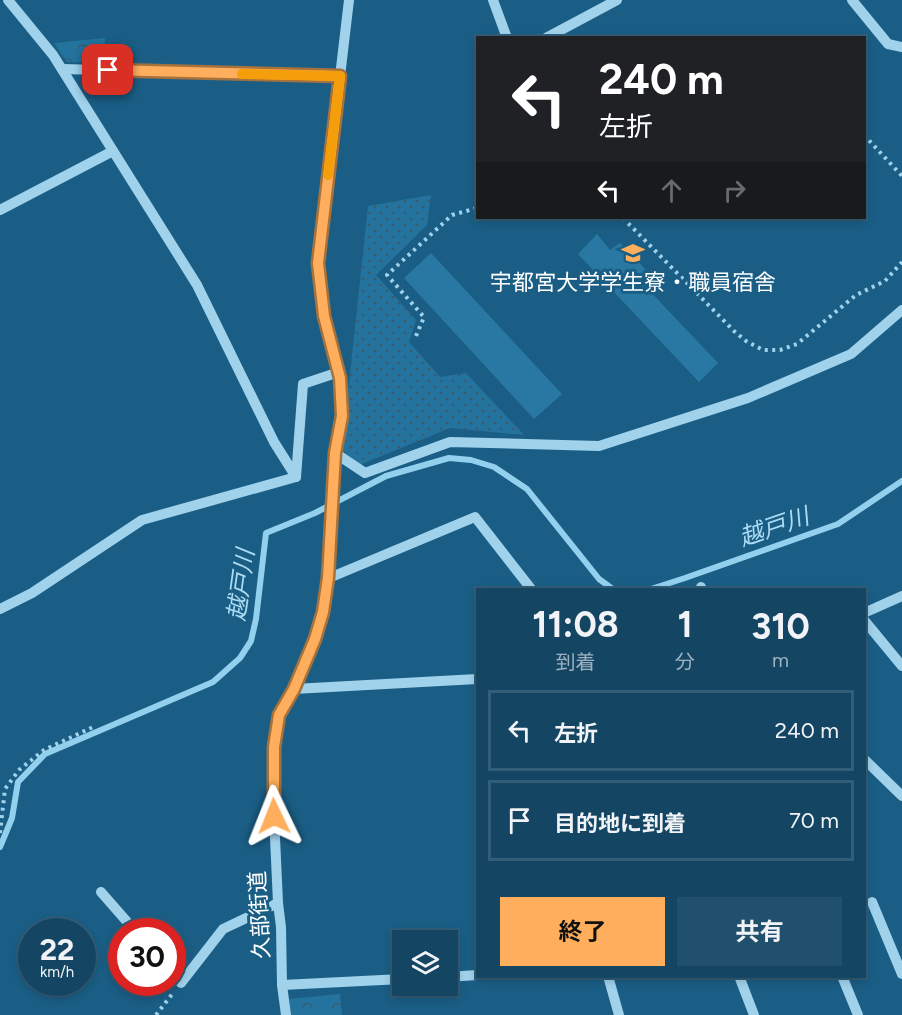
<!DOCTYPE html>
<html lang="ja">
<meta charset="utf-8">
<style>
body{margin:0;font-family:Figtree,"Noto Sans JP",sans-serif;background:#21506d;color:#f1f3f6;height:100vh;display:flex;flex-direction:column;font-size:22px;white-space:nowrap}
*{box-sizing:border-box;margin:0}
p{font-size:20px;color:#9db1bf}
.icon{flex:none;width:33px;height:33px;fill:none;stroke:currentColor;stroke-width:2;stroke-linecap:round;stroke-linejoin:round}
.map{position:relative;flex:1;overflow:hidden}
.drawer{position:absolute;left:476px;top:588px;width:390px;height:390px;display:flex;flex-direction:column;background:#144664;border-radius:0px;box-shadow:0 3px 9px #0003,0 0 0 2px #335e78}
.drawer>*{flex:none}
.guide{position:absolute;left:476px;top:36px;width:390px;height:183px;border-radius:0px;box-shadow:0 3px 9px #0003,0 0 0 2px #335e78;background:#202124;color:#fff;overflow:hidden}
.fabs{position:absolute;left:392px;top:930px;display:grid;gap:12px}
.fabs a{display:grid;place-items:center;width:66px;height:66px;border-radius:0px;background:#144664;box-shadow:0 3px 9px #0003,0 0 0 2px #335e78;font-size:30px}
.speed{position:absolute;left:18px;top:918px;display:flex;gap:12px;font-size:30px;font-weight:700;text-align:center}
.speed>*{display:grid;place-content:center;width:78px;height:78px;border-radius:50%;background:#144664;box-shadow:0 3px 9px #0003,0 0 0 2px #335e78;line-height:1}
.speed small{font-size:15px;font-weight:400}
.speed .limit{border:9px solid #d22;background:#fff;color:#111}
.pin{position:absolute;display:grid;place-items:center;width:51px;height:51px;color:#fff;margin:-26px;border-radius:12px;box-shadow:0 3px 9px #0006}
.me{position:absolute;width:66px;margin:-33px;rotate:358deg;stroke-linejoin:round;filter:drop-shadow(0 0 4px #0008)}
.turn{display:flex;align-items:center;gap:21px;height:126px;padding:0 24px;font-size:27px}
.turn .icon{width:78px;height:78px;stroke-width:2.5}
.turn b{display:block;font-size:42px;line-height:51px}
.lanes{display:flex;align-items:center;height:57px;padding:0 24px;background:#0003;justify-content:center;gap:30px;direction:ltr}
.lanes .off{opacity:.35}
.eta{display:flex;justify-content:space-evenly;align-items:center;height:102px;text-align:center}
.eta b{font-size:36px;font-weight:700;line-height:42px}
.primary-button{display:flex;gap:12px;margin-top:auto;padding:12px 24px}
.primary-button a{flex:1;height:69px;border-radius:0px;background:#feae5c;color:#111;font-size:24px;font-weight:700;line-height:69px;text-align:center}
.primary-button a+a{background:#21506d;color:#f1f3f6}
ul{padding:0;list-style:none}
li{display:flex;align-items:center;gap:18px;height:81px;margin:0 12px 9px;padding:0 12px;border:3px solid #335e78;border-radius:0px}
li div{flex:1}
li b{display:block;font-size:22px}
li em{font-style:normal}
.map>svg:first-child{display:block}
.grass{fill:url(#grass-dots)}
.park{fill:url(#park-crowns)}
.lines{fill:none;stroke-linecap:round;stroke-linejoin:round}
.stream{stroke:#93d0ee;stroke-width:6}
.building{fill:#2978a3}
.path{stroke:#a0d2ec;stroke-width:4;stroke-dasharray:3 4.5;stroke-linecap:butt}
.minor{stroke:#a0d2ec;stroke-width:10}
.route-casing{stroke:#a5713c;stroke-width:15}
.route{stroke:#feae5c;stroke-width:10}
.slow{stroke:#f59e0b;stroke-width:10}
.labels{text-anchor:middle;stroke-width:6;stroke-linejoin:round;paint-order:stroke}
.poi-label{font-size:22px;fill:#fff;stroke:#1a5e85}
.street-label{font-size:22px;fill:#fff;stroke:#1a5e85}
.water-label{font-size:24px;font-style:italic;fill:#acdbf3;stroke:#1a5e85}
</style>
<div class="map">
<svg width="902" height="1015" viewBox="0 0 902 1015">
<defs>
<pattern id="grass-dots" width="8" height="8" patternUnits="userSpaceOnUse" patternTransform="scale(1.5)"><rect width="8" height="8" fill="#23739e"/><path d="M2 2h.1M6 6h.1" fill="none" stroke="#3c5c6d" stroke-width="1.8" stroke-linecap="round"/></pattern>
<pattern id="park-crowns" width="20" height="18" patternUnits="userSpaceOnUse" patternTransform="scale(1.5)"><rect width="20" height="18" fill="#23739e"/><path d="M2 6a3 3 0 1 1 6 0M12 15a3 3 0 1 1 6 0" fill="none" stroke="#3c5c6d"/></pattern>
</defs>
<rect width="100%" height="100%" fill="#1a5e85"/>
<!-- grass -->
<path class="grass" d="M 431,195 L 427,225 L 376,275 L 416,320 L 409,342 L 440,377 L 466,373 L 524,435 L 450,428 L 352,468 L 341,457 L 368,206 Z"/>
<!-- park -->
<g class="park">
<path d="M 105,38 L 104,63 L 67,62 L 54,43 Z"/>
<path d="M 340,994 L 342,1015 L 291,1015 L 289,999 Z"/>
</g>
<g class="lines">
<!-- stream -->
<g class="stream">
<path d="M 648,590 L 685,578 L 838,524 L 902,481"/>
<path d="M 0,847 L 12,818 L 18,782 L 45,754 L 213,682 L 240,658 L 251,641 L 256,619 L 266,533 L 315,513 L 386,476 L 449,458 L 471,460 L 494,467 L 527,489 L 599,579 L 614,590"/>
</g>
</g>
<!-- building -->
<g class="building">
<path d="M 597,234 L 610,250 L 620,243 L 652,276 L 643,284 L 718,363 L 699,382 L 578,254 Z"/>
<path d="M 431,253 L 562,394 L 534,419 L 404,278 Z"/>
</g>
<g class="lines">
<!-- path -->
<g class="path">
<path d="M 864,135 L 902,176"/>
<path d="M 623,218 L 734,331 L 746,341 L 763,350 L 780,350 L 797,344 L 856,295 L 885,281 L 902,262"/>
<path d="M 416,336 L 424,317 L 387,275 L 452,215 L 477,208"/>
<path d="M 0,833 L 5,789 L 19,770 L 44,750 L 93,727"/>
<path d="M 156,1015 L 173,993"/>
</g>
<!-- minor -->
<g class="minor">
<path d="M 8,0 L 53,55 L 197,285 L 274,442 L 296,477"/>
<path d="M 493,0 L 507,38"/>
<path d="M 852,0 L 888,44 L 902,47"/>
<path d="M 546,38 L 617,0"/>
<path d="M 62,69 L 340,76"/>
<path d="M 0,210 L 113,151"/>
<path d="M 335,453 L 365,473 L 450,442 L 599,446 L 748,398 L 851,354 L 902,310"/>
<path d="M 329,578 L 475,517 L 532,590"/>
<path d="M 701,587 L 702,590"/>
<path d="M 0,609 L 32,593 L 142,520 L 296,477 L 303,384 L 339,372"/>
<path d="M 864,613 L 902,596"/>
<path d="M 864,620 L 902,666"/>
<path d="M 294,689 L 477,679"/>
<path d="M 864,759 L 902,796"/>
<path d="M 101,892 L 136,932"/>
<path d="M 872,902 L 902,974"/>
<path d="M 172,974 L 181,983 L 223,929 L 278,903"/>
<path d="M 608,976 L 619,1015"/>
<path d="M 739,976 L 754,1015"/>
<path d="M 842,976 L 858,1015"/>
<path d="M 447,977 L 477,975"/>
<path d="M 282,985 L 402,979"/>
<path d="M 286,1015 L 282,985 L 281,927 L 278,903 L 273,794 L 274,747 L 279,715 L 294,689 L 315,639 L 323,612 L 329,578 L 335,453 L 342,416 L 341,378 L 324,316 L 318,263 L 349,0"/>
</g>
</g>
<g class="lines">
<!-- route casing -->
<g class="route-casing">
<path id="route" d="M 108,70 L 340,76 L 318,263 L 324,316 L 340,378 L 342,416 L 335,453 L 328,578 L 323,612 L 315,639 L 294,689 L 279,715 L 274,747 L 274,816"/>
</g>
<!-- route -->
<use href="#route" class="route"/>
<!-- slow -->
<path class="slow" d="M 242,74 L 340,76 L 328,175"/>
</g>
<!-- icons -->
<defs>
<g id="university-bare" transform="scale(1.8)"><path d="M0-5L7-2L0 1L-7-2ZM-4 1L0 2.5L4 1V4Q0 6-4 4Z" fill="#feae5c" stroke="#1a5e85" stroke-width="2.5" paint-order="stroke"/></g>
</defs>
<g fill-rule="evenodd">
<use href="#university-bare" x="633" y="253"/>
</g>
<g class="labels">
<!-- poi labels -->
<g class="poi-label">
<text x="633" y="290">宇都宮大学学生寮・職員宿舎</text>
</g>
<!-- street labels -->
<g class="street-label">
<text transform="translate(259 915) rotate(-93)" y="8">久部街道</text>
</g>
<!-- water labels -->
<g class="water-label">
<text transform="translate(774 527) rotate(-19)" y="8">越戸川</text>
<text transform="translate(241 585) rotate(-82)" y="8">越戸川</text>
</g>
</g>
</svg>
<div class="fabs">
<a><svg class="icon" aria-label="layers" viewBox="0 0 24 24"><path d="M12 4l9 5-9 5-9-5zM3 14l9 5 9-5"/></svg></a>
</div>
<div class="speed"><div>22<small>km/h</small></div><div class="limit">30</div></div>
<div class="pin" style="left:108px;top:70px;background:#d93025"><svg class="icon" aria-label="arrive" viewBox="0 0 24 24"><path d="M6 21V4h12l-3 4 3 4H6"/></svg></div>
<svg class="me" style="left:274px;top:816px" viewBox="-20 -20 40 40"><path d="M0-17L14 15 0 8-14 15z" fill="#feae5c" stroke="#fff" stroke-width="4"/></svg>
<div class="guide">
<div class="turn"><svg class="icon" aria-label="left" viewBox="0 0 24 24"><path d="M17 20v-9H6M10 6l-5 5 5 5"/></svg><div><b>240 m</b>左折</div></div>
<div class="lanes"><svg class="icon" aria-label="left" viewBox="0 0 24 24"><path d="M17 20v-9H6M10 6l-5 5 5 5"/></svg><svg class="icon off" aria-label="ahead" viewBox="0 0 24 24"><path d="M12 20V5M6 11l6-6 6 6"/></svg><svg class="icon off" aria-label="right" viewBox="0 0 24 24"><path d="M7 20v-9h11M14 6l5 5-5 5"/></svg></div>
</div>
<section class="drawer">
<div class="eta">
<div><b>11:08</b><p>到着</p></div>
<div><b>1</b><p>分</p></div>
<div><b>310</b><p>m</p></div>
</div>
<ul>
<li><svg class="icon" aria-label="left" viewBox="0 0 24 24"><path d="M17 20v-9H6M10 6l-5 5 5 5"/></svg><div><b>左折</b></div><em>240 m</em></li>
<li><svg class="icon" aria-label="arrive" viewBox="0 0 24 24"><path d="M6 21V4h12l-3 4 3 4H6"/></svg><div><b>目的地に到着</b></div><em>70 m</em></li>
</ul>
<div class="primary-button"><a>終了</a><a>共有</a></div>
</section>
</div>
